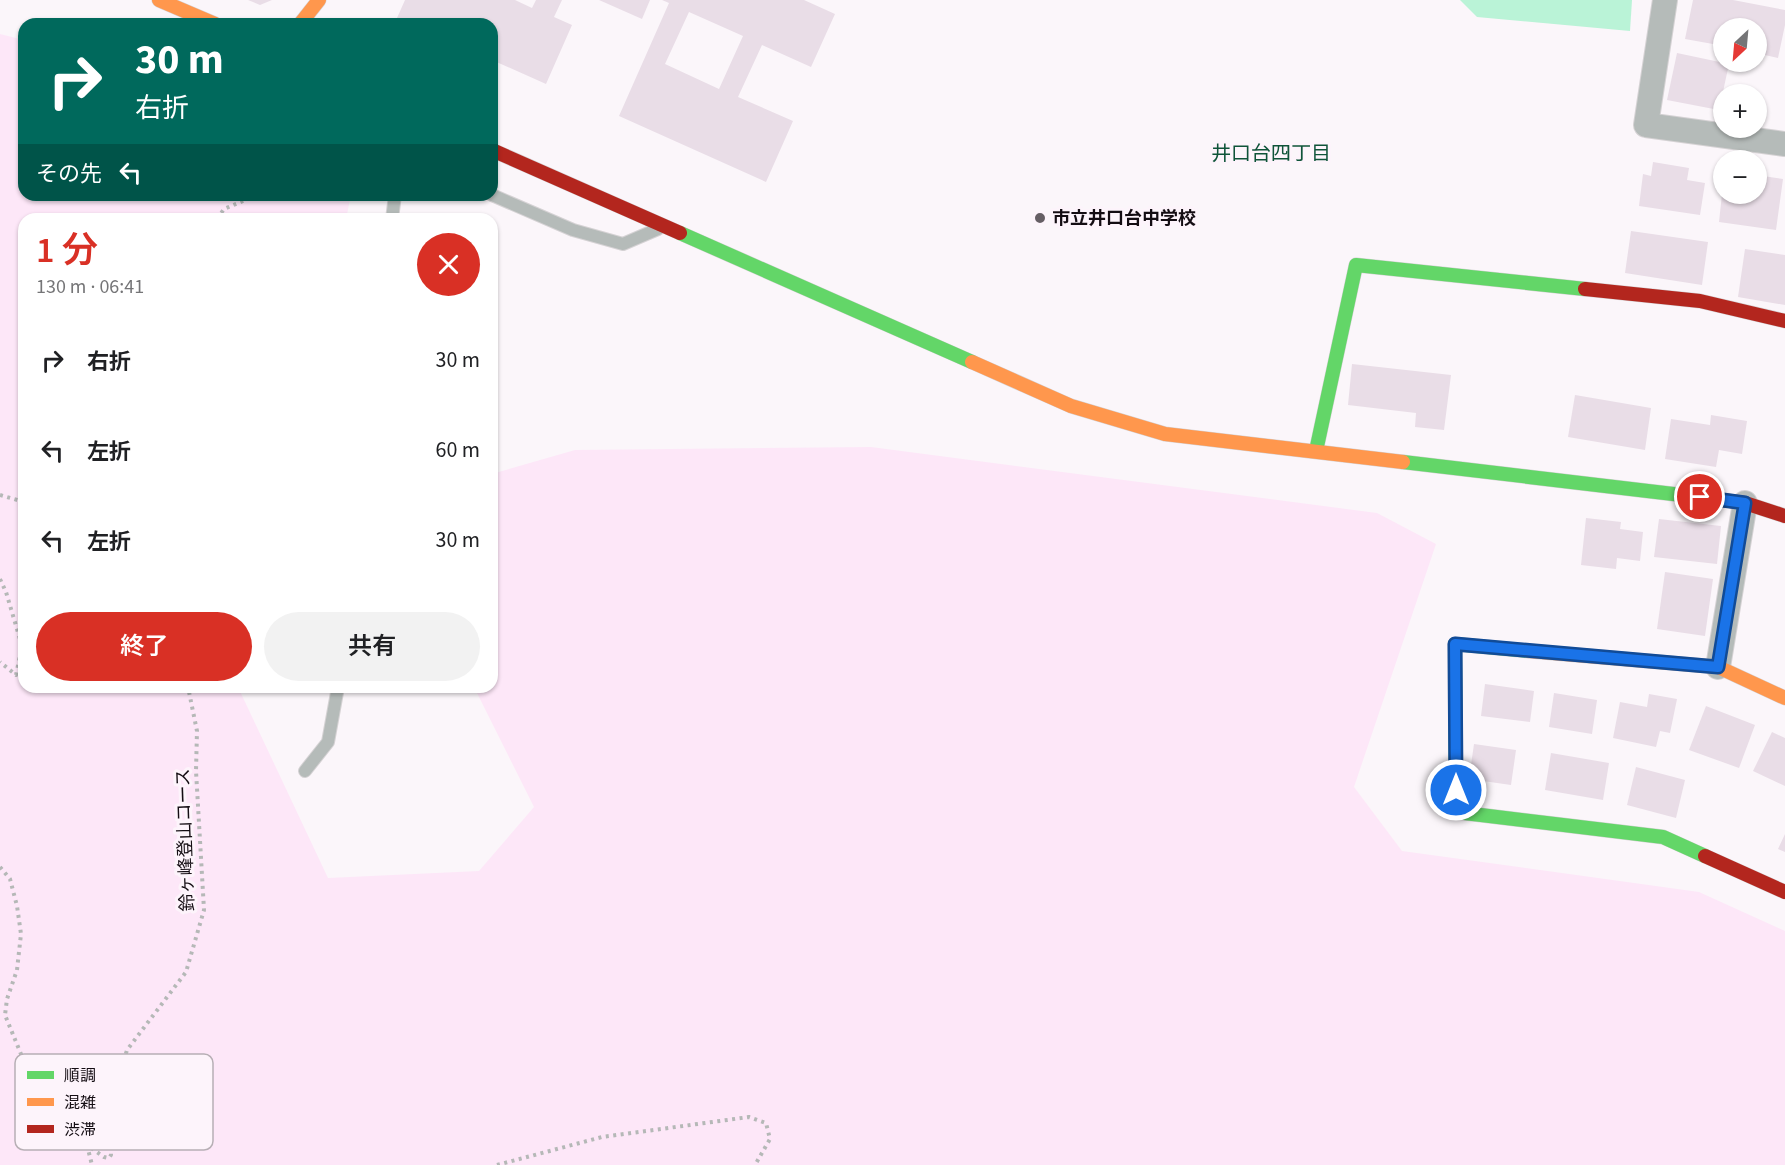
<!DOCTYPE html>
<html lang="ja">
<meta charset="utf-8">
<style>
body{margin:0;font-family:"Source Sans 3","Noto Sans JP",sans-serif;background:#f2f2f2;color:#202124;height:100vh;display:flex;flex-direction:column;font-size:22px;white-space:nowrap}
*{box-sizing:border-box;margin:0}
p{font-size:20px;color:#757577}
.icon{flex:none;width:33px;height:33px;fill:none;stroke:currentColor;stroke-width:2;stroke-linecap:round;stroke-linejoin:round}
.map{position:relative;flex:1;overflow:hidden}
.panel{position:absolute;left:18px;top:213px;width:480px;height:480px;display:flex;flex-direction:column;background:#fff;border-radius:18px;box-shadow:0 2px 4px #0004}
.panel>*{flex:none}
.guide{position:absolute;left:18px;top:18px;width:480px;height:183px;border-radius:18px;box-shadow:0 2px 4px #0004;background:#00695c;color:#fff;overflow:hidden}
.needle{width:39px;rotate:206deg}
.tools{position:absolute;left:1713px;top:18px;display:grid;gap:12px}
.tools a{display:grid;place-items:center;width:54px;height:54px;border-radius:50%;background:#fff;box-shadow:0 2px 4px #0004;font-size:30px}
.pin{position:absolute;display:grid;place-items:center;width:51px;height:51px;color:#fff;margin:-26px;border:3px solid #fff;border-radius:50%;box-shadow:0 2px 6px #0007}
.me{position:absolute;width:66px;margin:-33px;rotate:0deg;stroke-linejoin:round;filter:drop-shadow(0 0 4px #0008)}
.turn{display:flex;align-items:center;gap:21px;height:126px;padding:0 18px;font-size:27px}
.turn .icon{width:78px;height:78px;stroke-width:2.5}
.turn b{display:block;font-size:42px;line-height:51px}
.then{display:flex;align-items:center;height:57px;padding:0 18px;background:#0003;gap:12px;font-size:22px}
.round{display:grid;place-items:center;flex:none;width:63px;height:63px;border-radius:32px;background:#f2f2f2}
.head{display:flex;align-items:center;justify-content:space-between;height:102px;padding:0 18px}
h1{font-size:36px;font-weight:600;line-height:45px;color:#d93025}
.primary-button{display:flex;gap:12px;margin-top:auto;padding:12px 18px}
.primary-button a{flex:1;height:69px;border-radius:36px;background:#d93025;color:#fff;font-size:24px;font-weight:600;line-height:69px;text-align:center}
.primary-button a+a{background:#f2f2f2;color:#202124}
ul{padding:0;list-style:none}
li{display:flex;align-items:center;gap:18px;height:90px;padding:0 18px}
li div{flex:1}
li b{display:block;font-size:22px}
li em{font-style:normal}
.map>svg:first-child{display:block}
.green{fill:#fde7f8}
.water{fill:#baf3d7}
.building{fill:#e9dde7;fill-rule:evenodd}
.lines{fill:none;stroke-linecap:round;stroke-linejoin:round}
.lane-casing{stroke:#d5d2d4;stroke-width:14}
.street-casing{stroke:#d5d2d4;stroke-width:26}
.fast-casing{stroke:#d5d2d4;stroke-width:15}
.slow-casing{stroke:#d5d2d4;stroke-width:15}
.jam-casing{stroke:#d5d2d4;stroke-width:15}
.path{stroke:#b5b8b7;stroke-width:4;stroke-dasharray:3 4.5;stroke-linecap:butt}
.lane{stroke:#b5bbb9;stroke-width:12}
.street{stroke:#b5bbb9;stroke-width:24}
.fast{stroke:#63d668;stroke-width:14}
.slow{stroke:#ff974d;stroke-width:14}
.jam{stroke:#b3261e;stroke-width:14}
.route-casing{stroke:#114b97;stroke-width:15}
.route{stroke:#1a73e8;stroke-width:10}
.poi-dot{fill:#655f64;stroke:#fdf4fb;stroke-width:2}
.labels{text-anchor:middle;stroke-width:6;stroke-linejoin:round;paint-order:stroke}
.poi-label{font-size:18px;font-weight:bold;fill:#140d13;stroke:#fdf4fb;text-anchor:start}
.street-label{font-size:18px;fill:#140d13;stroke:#fdf4fb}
.neighbourhood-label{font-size:20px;fill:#0f5439;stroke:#fdf4fb}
.key{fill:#fdf4fb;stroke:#b7afb5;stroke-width:1.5}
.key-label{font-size:16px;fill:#140d13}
</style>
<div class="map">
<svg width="1785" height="1165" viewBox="0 0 1785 1165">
<rect width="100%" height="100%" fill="#fbf6fa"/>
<!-- green -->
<path class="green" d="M 0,34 L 24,40 L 24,195 L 351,195 L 346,219 L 24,219 L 24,687 L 238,687 L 328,878 L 479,871 L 534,807 L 474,687 L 492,687 L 492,474 L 575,450 L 871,447 L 1377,513 L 1436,544 L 1354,787 L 1402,851 L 1699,892 L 1785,931 L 1785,1165 L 0,1165 Z"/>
<!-- water -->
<path class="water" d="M 1460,0 L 1632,0 L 1630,31 L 1477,17 Z"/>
<!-- building -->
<g class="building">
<path d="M 248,0 L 272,0 L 260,5 Z"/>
<path d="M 405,0 L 515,0 L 532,8 L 536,0 L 562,0 L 554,17 L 572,25 L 546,84 L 492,60 L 492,24 L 411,24 L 397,18 Z"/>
<path d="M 599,0 L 650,0 L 642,19 Z"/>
<path d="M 662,0 L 804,0 L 835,14 L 811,67 L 762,45 L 738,97 L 793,121 L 766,182 L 619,116 L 669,3 ZM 689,12 L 743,36 L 719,89 L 665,64 Z"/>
<path d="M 1693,0 L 1733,0 L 1785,10 L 1785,25 L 1778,58 L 1756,53 L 1756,28 L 1724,28 L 1724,46 L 1685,39 Z"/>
<path d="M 1677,53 L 1729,64 L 1719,110 L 1667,100 Z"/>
<path d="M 1653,162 L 1689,168 L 1687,180 L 1705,183 L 1700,215 L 1639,206 L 1643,174 L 1651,176 Z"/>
<path d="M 1756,175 L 1783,179 L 1776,230 L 1719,222 L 1722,194 L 1756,194 Z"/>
<path d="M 1631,231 L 1708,242 L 1702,285 L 1625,273 Z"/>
<path d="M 1745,249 L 1785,255 L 1785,305 L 1738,297 Z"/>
<path d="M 1352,364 L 1451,375 L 1444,430 L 1415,427 L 1416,413 L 1348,405 Z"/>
<path d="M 1575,395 L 1651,408 L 1645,450 L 1568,437 Z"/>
<path d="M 1711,415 L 1747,421 L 1742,454 L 1719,450 L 1716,467 L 1665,459 L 1671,419 L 1710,425 Z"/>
<path d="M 1586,518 L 1621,522 L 1620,529 L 1643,532 L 1640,561 L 1617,558 L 1616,569 L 1581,565 Z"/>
<path d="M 1659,519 L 1721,526 L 1717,564 L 1654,557 Z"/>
<path d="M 1665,572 L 1713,579 L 1705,636 L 1657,629 Z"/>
<path d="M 1485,684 L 1534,691 L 1530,722 L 1481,716 Z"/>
<path d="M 1554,693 L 1597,700 L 1592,734 L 1549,727 Z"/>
<path d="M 1649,694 L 1677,699 L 1670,733 L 1660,731 L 1656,747 L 1613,738 L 1620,702 L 1647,707 Z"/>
<path d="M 1706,706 L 1755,725 L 1739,768 L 1689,750 Z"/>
<path d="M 1772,732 L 1785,738 L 1785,786 L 1753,771 Z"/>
<path d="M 1474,744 L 1516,750 L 1511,785 L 1469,779 Z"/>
<path d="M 1551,753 L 1609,763 L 1603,800 L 1545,790 Z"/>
<path d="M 1636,767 L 1685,780 L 1676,818 L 1627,805 Z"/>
<path d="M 1785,834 L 1785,852 L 1778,849 Z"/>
</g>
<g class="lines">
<!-- lane casing -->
<g class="lane-casing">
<g id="lane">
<path d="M 492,195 L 573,230 L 623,244 L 658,229"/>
<path d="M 392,219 L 395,195"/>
<path d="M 305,771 L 328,742 L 338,687"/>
</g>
</g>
<!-- street casing -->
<g class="street-casing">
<g id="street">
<path d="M 1665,0 L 1646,125 L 1785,144"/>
<path d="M 1718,667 L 1745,503"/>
</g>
</g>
<!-- fast casing -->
<g class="fast-casing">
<g id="fast">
<path d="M 680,233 L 972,362"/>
<path d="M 1316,451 L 1356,265 L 1585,289"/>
<path d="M 1403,462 L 1707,498"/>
<path d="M 1529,651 L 1455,644 L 1456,812 L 1663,837 L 1705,856"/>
</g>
</g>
<!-- slow casing -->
<g class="slow-casing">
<g id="slow">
<path d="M 159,0 L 215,24"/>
<path d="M 300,24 L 319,0"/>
<path d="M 972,362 L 1071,406 L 1165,434 L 1403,462"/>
<path d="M 1529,651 L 1718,667 L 1785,698"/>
</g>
</g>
<!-- jam casing -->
<g class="jam-casing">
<g id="jam">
<path d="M 492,150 L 680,233"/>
<path d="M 1585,289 L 1700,301 L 1785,321"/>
<path d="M 1707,498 L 1745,503 L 1785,516"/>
<path d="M 1705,856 L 1785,892"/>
</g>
</g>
<!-- path -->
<g class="path">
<path d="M 217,219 L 224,209 L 257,195"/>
<path d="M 0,495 L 24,502"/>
<path d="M 0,579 L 6,592 L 22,646 L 16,675 L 0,662"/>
<path d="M 0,867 L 10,879 L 17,906 L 21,934 L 17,970 L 7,999 L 5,1015 L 23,1059 L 55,1096 L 87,1145 L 104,1157 L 109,1158 L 111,1155 L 112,1100 L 127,1050 L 186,972 L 204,910 L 196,771 L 197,731 L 188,687"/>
<path d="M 87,1145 L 92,1165"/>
<path d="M 497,1165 L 602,1137 L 749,1117 L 766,1123 L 770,1139 L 755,1165"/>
</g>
<!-- lane -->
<use href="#lane" class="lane"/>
<!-- street -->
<use href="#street" class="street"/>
<!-- fast -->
<use href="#fast" class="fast"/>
<!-- slow -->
<use href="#slow" class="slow"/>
<!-- jam -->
<use href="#jam" class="jam"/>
</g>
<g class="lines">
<!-- route casing -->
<g class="route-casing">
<path id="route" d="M 1456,790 L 1455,644 L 1718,667 L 1745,503 L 1700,497"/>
</g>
<!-- route -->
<use href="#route" class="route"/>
</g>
<!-- markers -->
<circle class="poi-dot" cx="1040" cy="218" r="6"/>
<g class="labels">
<!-- poi labels -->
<g class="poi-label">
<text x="1052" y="224">市立井口台中学校</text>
</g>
<!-- street labels -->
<g class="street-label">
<text transform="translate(185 840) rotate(-92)" y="6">鈴ヶ峰登山コース</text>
</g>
<!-- neighbourhood labels -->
<g class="neighbourhood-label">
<text x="1271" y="160">井口台四丁目</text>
</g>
</g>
<!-- legend -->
<rect x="15" y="1054" width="198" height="96" rx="9" class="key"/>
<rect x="27" y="1071" width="27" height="8" fill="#63d668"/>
<rect x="27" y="1098" width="27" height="8" fill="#ff974d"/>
<rect x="27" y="1125" width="27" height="8" fill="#b3261e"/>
<g class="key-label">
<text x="64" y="1081">順調</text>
<text x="64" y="1108">混雑</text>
<text x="64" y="1135">渋滞</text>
</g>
</svg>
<div class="tools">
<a><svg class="needle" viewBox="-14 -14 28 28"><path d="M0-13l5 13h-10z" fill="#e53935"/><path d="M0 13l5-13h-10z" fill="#757577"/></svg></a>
<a>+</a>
<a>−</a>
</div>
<div class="pin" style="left:1700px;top:497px;background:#d93025"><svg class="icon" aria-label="arrive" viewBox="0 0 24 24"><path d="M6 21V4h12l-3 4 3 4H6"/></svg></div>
<svg class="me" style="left:1456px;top:790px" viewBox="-20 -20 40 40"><circle r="17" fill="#1a73e8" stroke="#fff" stroke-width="3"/><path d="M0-11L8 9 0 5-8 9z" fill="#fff"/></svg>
<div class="guide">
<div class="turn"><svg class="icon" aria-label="right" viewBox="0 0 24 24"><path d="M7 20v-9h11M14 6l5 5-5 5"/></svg><div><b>30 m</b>右折</div></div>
<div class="then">その先<svg class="icon" aria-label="left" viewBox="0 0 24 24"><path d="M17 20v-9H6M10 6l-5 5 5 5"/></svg></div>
</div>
<section class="panel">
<div class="head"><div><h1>1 分</h1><p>130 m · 06:41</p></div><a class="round" style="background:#d93025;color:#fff"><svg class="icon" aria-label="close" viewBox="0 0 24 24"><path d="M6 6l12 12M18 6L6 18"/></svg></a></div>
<ul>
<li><svg class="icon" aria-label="right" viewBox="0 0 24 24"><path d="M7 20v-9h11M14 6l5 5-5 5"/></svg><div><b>右折</b></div><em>30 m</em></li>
<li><svg class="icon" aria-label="left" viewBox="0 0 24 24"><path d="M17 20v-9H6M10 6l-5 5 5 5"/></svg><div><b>左折</b></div><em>60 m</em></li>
<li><svg class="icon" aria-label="left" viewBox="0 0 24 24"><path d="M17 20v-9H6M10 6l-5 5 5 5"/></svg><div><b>左折</b></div><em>30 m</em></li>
</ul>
<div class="primary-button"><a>終了</a><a>共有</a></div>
</section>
</div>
